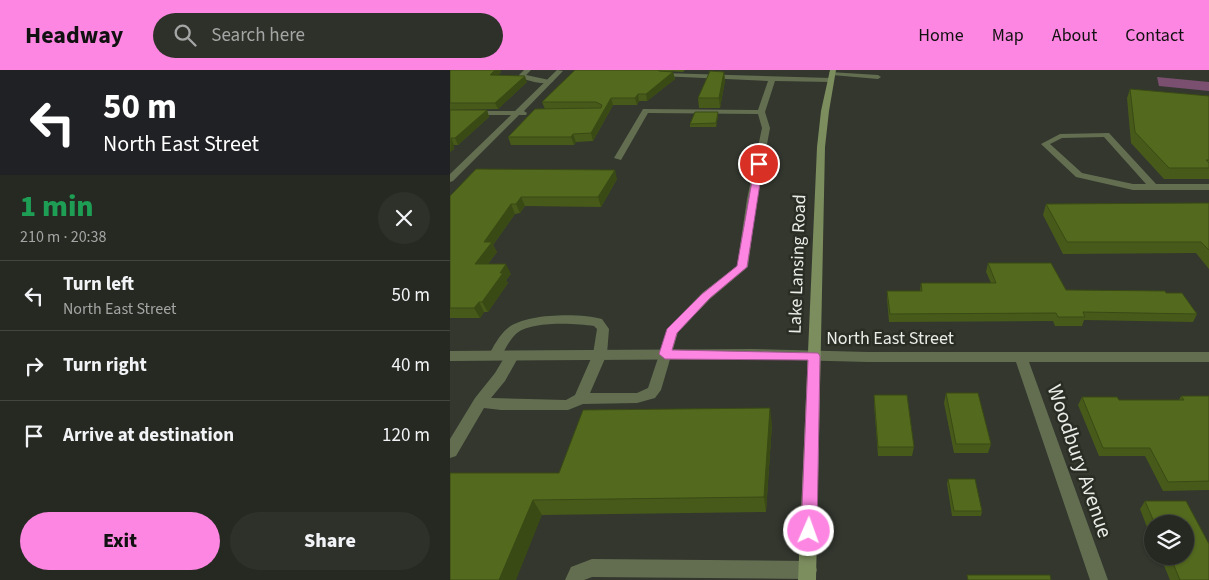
<!DOCTYPE html>
<meta charset="utf-8">
<style>
body{margin:0;font-family:"Source Sans 3",sans-serif;background:#2e312a;color:#f1f3f6;height:100vh;display:flex;flex-direction:column;font-size:19px;white-space:nowrap}
*{box-sizing:border-box;margin:0}
p{font-size:16px;color:#a4a6a5}
.icon{flex:none;width:28px;height:28px;fill:none;stroke:currentColor;stroke-width:2;stroke-linecap:round;stroke-linejoin:round}
.map{position:relative;flex:1;overflow:hidden}
.details{display:flex;flex-direction:column;background:#262922;width:450px}
.details>*{flex:none}
.top-card{background:#202124;color:#fff;overflow:hidden}
.fabs{position:absolute;left:694px;top:445px;display:grid;gap:10px}
.fabs a{display:grid;place-items:center;width:50px;height:50px;border-radius:50%;background:#262922;box-shadow:0 1px 4px #0004,0 0 0 1px #424540;font-size:25px}
.pin{position:absolute;display:grid;place-items:center;width:42px;height:42px;color:#fff;margin:-21px;border:2px solid #fff;border-radius:50%;box-shadow:0 1px 5px #0007}
.me{position:absolute;width:55px;margin:-28px;rotate:2deg;stroke-linejoin:round;filter:drop-shadow(0 0 4px #0008)}
.turn{display:flex;align-items:center;gap:18px;height:105px;padding:0 20px;font-size:22px}
.turn .icon{width:65px;height:65px;stroke-width:2.5}
.turn b{display:block;font-size:35px;line-height:42px}
.round{display:grid;place-items:center;flex:none;width:52px;height:52px;border-radius:26px;background:#2e312a}
.head{display:flex;align-items:center;justify-content:space-between;height:85px;padding:0 20px}
h1{font-size:30px;font-weight:800;line-height:38px;color:#1e9e55}
.action{display:flex;gap:10px;margin-top:auto;padding:10px 20px}
.action a{flex:1;height:58px;border-radius:30px;background:#fd86e2;color:#111;font-size:20px;font-weight:800;line-height:58px;text-align:center}
.action a+a{background:#2e312a;color:#f1f3f6}
ul{padding:0;list-style:none}
li{display:flex;align-items:center;gap:15px;height:70px;padding:0 20px;border-top:1px solid #424540}
li div{flex:1}
li b{display:block;font-size:19px}
li em{font-style:normal}
header{display:flex;align-items:center;gap:30px;box-sizing:border-box;height:70px;padding:0 25px;background:#fd86e2;color:#111}
header strong{font-size:24px}
nav{display:flex;gap:28px;margin-inline-start:auto;font-size:18px}
.search{width:350px;height:45px;background:#2e312a;display:flex;align-items:center;gap:12px;box-sizing:border-box;padding:0 18px;border-radius:28px;color:#a4a6a5;font-size:19px}
main{display:flex;flex:1;min-height:0}
.map>svg:first-child{display:block}
.green{fill:#7a4f70}
.lines{fill:none;stroke-linecap:round;stroke-linejoin:round}
.service{fill:#636e51;fill-rule:evenodd}
.minor{fill:#636e51;fill-rule:evenodd}
.secondary{fill:#7c8d5e;fill-rule:evenodd}
.wall{fill:#475a1a}
.shaded-wall{fill:#3a4a15}
.building{fill:#53691e;stroke:#3a4a15}
.route{fill:#fd86e2;stroke:#a45793}
.labels{text-anchor:middle;stroke-width:5;stroke-linejoin:round;paint-order:stroke}
.street-label{font-size:18px;fill:#eaece7;stroke:#292d24}
.near-street-label{font-size:21px;fill:#eaece7;stroke:#292d24}
</style>
<header>
<strong>Headway</strong>
<div class="search"><svg class="icon" aria-label="search" viewBox="0 0 24 24"><circle cx="10" cy="10" r="6"/><path d="M15 15l6 6"/></svg>Search here</div>
<nav><a>Home</a><a>Map</a><a>About</a><a>Contact</a></nav>
</header>
<main>
<section class="details">
<div class="top-card">
<div class="turn"><svg class="icon" aria-label="left" viewBox="0 0 24 24"><path d="M17 20v-9H6M10 6l-5 5 5 5"/></svg><div><b>50 m</b>North East Street</div></div>
</div>
<div class="head"><div><h1>1 min</h1><p>210 m · 20:38</p></div><a class="round"><svg class="icon" aria-label="close" viewBox="0 0 24 24"><path d="M6 6l12 12M18 6L6 18"/></svg></a></div>
<ul>
<li><svg class="icon" aria-label="left" viewBox="0 0 24 24"><path d="M17 20v-9H6M10 6l-5 5 5 5"/></svg><div><b>Turn left</b><p>North East Street</p></div><em>50 m</em></li>
<li><svg class="icon" aria-label="right" viewBox="0 0 24 24"><path d="M7 20v-9h11M14 6l5 5-5 5"/></svg><div><b>Turn right</b></div><em>40 m</em></li>
<li><svg class="icon" aria-label="arrive" viewBox="0 0 24 24"><path d="M6 21V4h12l-3 4 3 4H6"/></svg><div><b>Arrive at destination</b></div><em>120 m</em></li>
</ul>
<div class="action"><a>Exit</a><a>Share</a></div>
</section>
<div class="map">
<svg width="759" height="510" viewBox="0 0 759 510">
<rect width="100%" height="100%" fill="#33372e"/>
<!-- green -->
<path class="green" d="M 707,7 L 759,12 L 759,21 L 709,16 Z"/>
<g class="lines">
<!-- service -->
<g class="service">
<path d="M 74,0 L 81,0 L 76,5 L 104,11 C 94,16 79,11 69,7 L 69,5 Z"/>
<path d="M 380,2 L 428,5 L 431,7 L 428,9 L 382,5 L 379,3 Z"/>
<path d="M 212,3 L 381,8 L 384,10 L 381,12 L 325,11 L 315,42 L 320,58 L 307,129 L 298,197 L 260,229 L 228,262 L 211,320 L 205,328 L 187,333 L 133,334 L 118,340 L 51,340 L 34,338 L 6,386 L 0,388 L 0,369 L 25,328 L 45,303 L 57,283 L 67,283 L 69,286 L 55,311 L 41,328 L 116,330 L 125,325 L 143,284 L 147,259 L 144,256 C 125,253 82,251 67,263 C 59,270 55,280 50,289 L 40,289 L 38,286 C 44,276 49,265 58,258 C 76,243 131,243 152,249 L 159,259 L 157,284 L 140,323 L 187,323 L 198,318 L 218,258 L 252,223 L 287,196 L 297,129 L 312,58 L 308,44 L 198,43 L 171,90 L 164,88 L 193,39 L 308,40 L 318,11 L 210,6 L 209,5 Z"/>
<path d="M 659,63 L 706,114 L 759,114 L 759,120 L 683,120 L 626,107 L 591,74 L 610,64 ZM 654,67 L 696,114 L 683,114 L 632,103 L 600,74 L 612,68 Z"/>
<path d="M 142,489 L 358,491 L 365,494 L 367,500 L 365,506 L 358,509 L 142,507 L 134,510 L 115,510 L 121,497 Z"/>
</g>
<!-- minor -->
<g class="minor">
<path d="M 107,0 L 113,1 L 74,41 L 77,43 L 76,45 L 69,45 L 3,111 L 0,112 L 0,104 L 61,45 L 0,45 L 0,41 L 65,41 Z"/>
<path d="M 302,279 L 418,282 L 759,282 L 759,292 L 579,292 L 658,510 L 640,510 L 566,292 L 418,292 L 302,289 L 0,291 L 0,281 Z"/>
</g>
<!-- secondary -->
<path class="secondary" d="M 380,0 L 386,0 L 379,41 L 375,77 L 366,510 L 348,510 L 367,77 L 371,41 Z"/>
</g>
<!-- wall -->
<g class="wall">
<path d="M 0,0 L 51,0 L 51,2 L 48,5 L 77,12 L 48,39 L 0,40 Z"/>
<path d="M 125,0 L 235,0 L 233,2 L 218,1 L 223,2 L 225,9 L 197,31 L 189,31 L 187,35 L 163,35 L 143,71 L 126,72 L 124,75 L 61,75 L 58,67 L 95,39 L 92,32 Z"/>
<path d="M 274,2 L 275,11 L 270,38 L 249,38 L 248,28 Z"/>
<path d="M 680,19 L 759,26 L 759,109 L 714,109 L 681,73 L 677,28 Z"/>
<path d="M 0,40 L 37,40 L 39,47 L 8,75 L 4,75 L 4,79 L 0,82 Z"/>
<path d="M 268,46 L 266,57 L 240,57 L 240,54 Z"/>
<path d="M 167,109 L 151,137 L 75,136 L 70,143 L 65,144 L 43,175 L 47,182 L 38,194 L 61,204 L 56,210 L 58,213 L 38,242 L 34,242 L 30,248 L 0,248 L 0,126 Z"/>
<path d="M 759,133 L 759,199 L 746,183 L 613,184 L 593,145 L 596,134 Z"/>
<path d="M 538,193 L 616,220 L 716,223 L 747,244 L 743,252 L 634,250 L 632,256 L 605,256 L 603,251 L 439,252 L 437,229 L 437,221 L 470,221 L 471,213 L 541,213 L 536,202 Z"/>
<path d="M 496,323 L 541,374 L 538,383 L 504,383 L 494,333 Z"/>
<path d="M 424,325 L 464,377 L 462,386 L 428,386 L 424,334 Z"/>
<path d="M 731,326 L 759,326 L 759,420 L 713,421 L 695,386 L 649,386 L 628,335 L 632,327 L 669,330 L 729,330 Z"/>
<path d="M 322,354 L 316,442 L 92,445 L 0,510 L 109,403 Z"/>
<path d="M 498,409 L 532,441 L 531,446 L 502,446 L 497,414 Z"/>
<path d="M 695,431 L 736,431 L 759,474 L 759,510 L 720,510 L 710,486 L 735,486 L 735,454 L 702,454 L 702,470 L 690,439 Z"/>
</g>
<!-- shaded-wall -->
<g class="shaded-wall">
<path d="M 45,0 L 51,0 L 51,2 L 43,11 L 40,5 Z"/>
<path d="M 223,2 L 225,9 L 197,31 L 196,24 Z"/>
<path d="M 274,2 L 275,11 L 270,38 L 269,28 Z"/>
<path d="M 75,6 L 77,12 L 48,39 L 45,33 Z"/>
<path d="M 188,24 L 189,31 L 187,35 L 185,28 Z"/>
<path d="M 161,28 L 163,35 L 143,71 L 141,63 Z"/>
<path d="M 37,40 L 39,47 L 8,75 L 5,68 Z"/>
<path d="M 268,42 L 268,46 L 266,57 L 266,53 Z"/>
<path d="M 123,64 L 126,72 L 124,75 L 121,67 Z"/>
<path d="M 1,68 L 4,75 L 4,79 L 0,82 Z"/>
<path d="M 165,100 L 167,109 L 151,137 L 148,127 Z"/>
<path d="M 71,127 L 75,136 L 70,143 L 66,134 Z"/>
<path d="M 61,134 L 65,144 L 43,175 L 47,182 L 30,204 L 25,194 L 34,172 Z"/>
<path d="M 56,194 L 61,204 L 56,210 L 58,213 L 38,242 L 32,232 Z"/>
<path d="M 29,232 L 34,242 L 30,248 L 24,238 Z"/>
<path d="M 320,338 L 322,354 L 316,442 L 314,427 Z"/>
<path d="M 83,430 L 92,445 L 66,510 L 49,510 Z"/>
</g>
<!-- building -->
<g class="building">
<path d="M 0,0 L 45,0 L 40,5 L 75,6 L 45,33 L 0,33 Z"/>
<path d="M 125,0 L 208,0 L 209,1 L 223,2 L 196,24 L 188,24 L 185,28 L 161,28 L 141,63 L 123,64 L 121,67 L 58,67 L 85,39 L 151,38 L 152,35 L 146,32 L 92,32 Z"/>
<path d="M 260,1 L 274,2 L 269,28 L 248,28 Z"/>
<path d="M 680,19 L 759,26 L 759,90 L 756,90 L 759,93 L 759,98 L 719,98 L 685,62 Z"/>
<path d="M 0,40 L 37,40 L 5,68 L 1,68 L 1,72 L 0,73 Z"/>
<path d="M 245,42 L 268,42 L 266,53 L 240,54 Z"/>
<path d="M 26,99 L 165,100 L 148,127 L 71,127 L 66,134 L 61,134 L 34,172 L 42,172 L 25,194 L 56,194 L 50,203 L 53,203 L 32,232 L 29,232 L 24,238 L 0,238 L 0,126 Z"/>
<path d="M 759,133 L 759,180 L 751,172 L 617,172 L 596,134 Z"/>
<path d="M 538,193 L 601,193 L 616,220 L 715,221 L 716,223 L 732,223 L 747,244 L 633,242 L 635,247 L 608,247 L 606,243 L 440,244 L 437,221 L 472,221 L 471,213 L 546,213 Z"/>
<path d="M 496,323 L 528,323 L 541,374 L 506,374 Z"/>
<path d="M 424,325 L 457,325 L 464,377 L 428,377 Z"/>
<path d="M 731,326 L 759,326 L 759,411 L 718,412 L 700,378 L 653,378 L 632,327 L 667,327 L 669,330 L 734,330 Z"/>
<path d="M 320,338 L 314,427 L 83,430 L 49,510 L 0,510 L 0,403 L 109,403 L 133,340 Z"/>
<path d="M 498,409 L 525,409 L 532,441 L 504,441 Z"/>
<path d="M 695,431 L 736,431 L 759,474 L 759,510 L 730,510 L 720,486 L 735,486 L 735,454 L 705,454 Z"/>
<path d="M 517,505 L 600,505 L 601,510 L 518,510 Z"/>
</g>
<!-- route -->
<path class="route" d="M 309,91 L 313,94 L 297,197 L 260,228 L 227,263 L 222,280 L 368,283 L 370,286 L 367,461 L 364,466 L 359,468 L 353,466 L 351,461 L 358,290 L 215,289 L 209,284 L 217,259 L 252,224 L 287,196 L 305,94 Z"/>
<g class="labels">
<!-- street labels -->
<g class="street-label">
<text transform="translate(347 194) rotate(-88)" y="6">Lake Lansing Road</text>
<text x="440" y="274">North East Street</text>
</g>
<!-- near-street labels -->
<g class="near-street-label">
<text transform="translate(630 391) rotate(71)" y="7">Woodbury Avenue</text>
</g>
</g>
</svg>
<div class="fabs">
<a><svg class="icon" aria-label="layers" viewBox="0 0 24 24"><path d="M12 4l9 5-9 5-9-5zM3 14l9 5 9-5"/></svg></a>
</div>
<div class="pin" style="left:309px;top:94px;background:#d93025"><svg class="icon" aria-label="arrive" viewBox="0 0 24 24"><path d="M6 21V4h12l-3 4 3 4H6"/></svg></div>
<svg class="me" style="left:359px;top:461px" viewBox="-20 -20 40 40"><circle r="17" fill="#fd86e2" stroke="#fff" stroke-width="3"/><path d="M0-11L8 9 0 5-8 9z" fill="#fff"/></svg>
</div>
</main>
